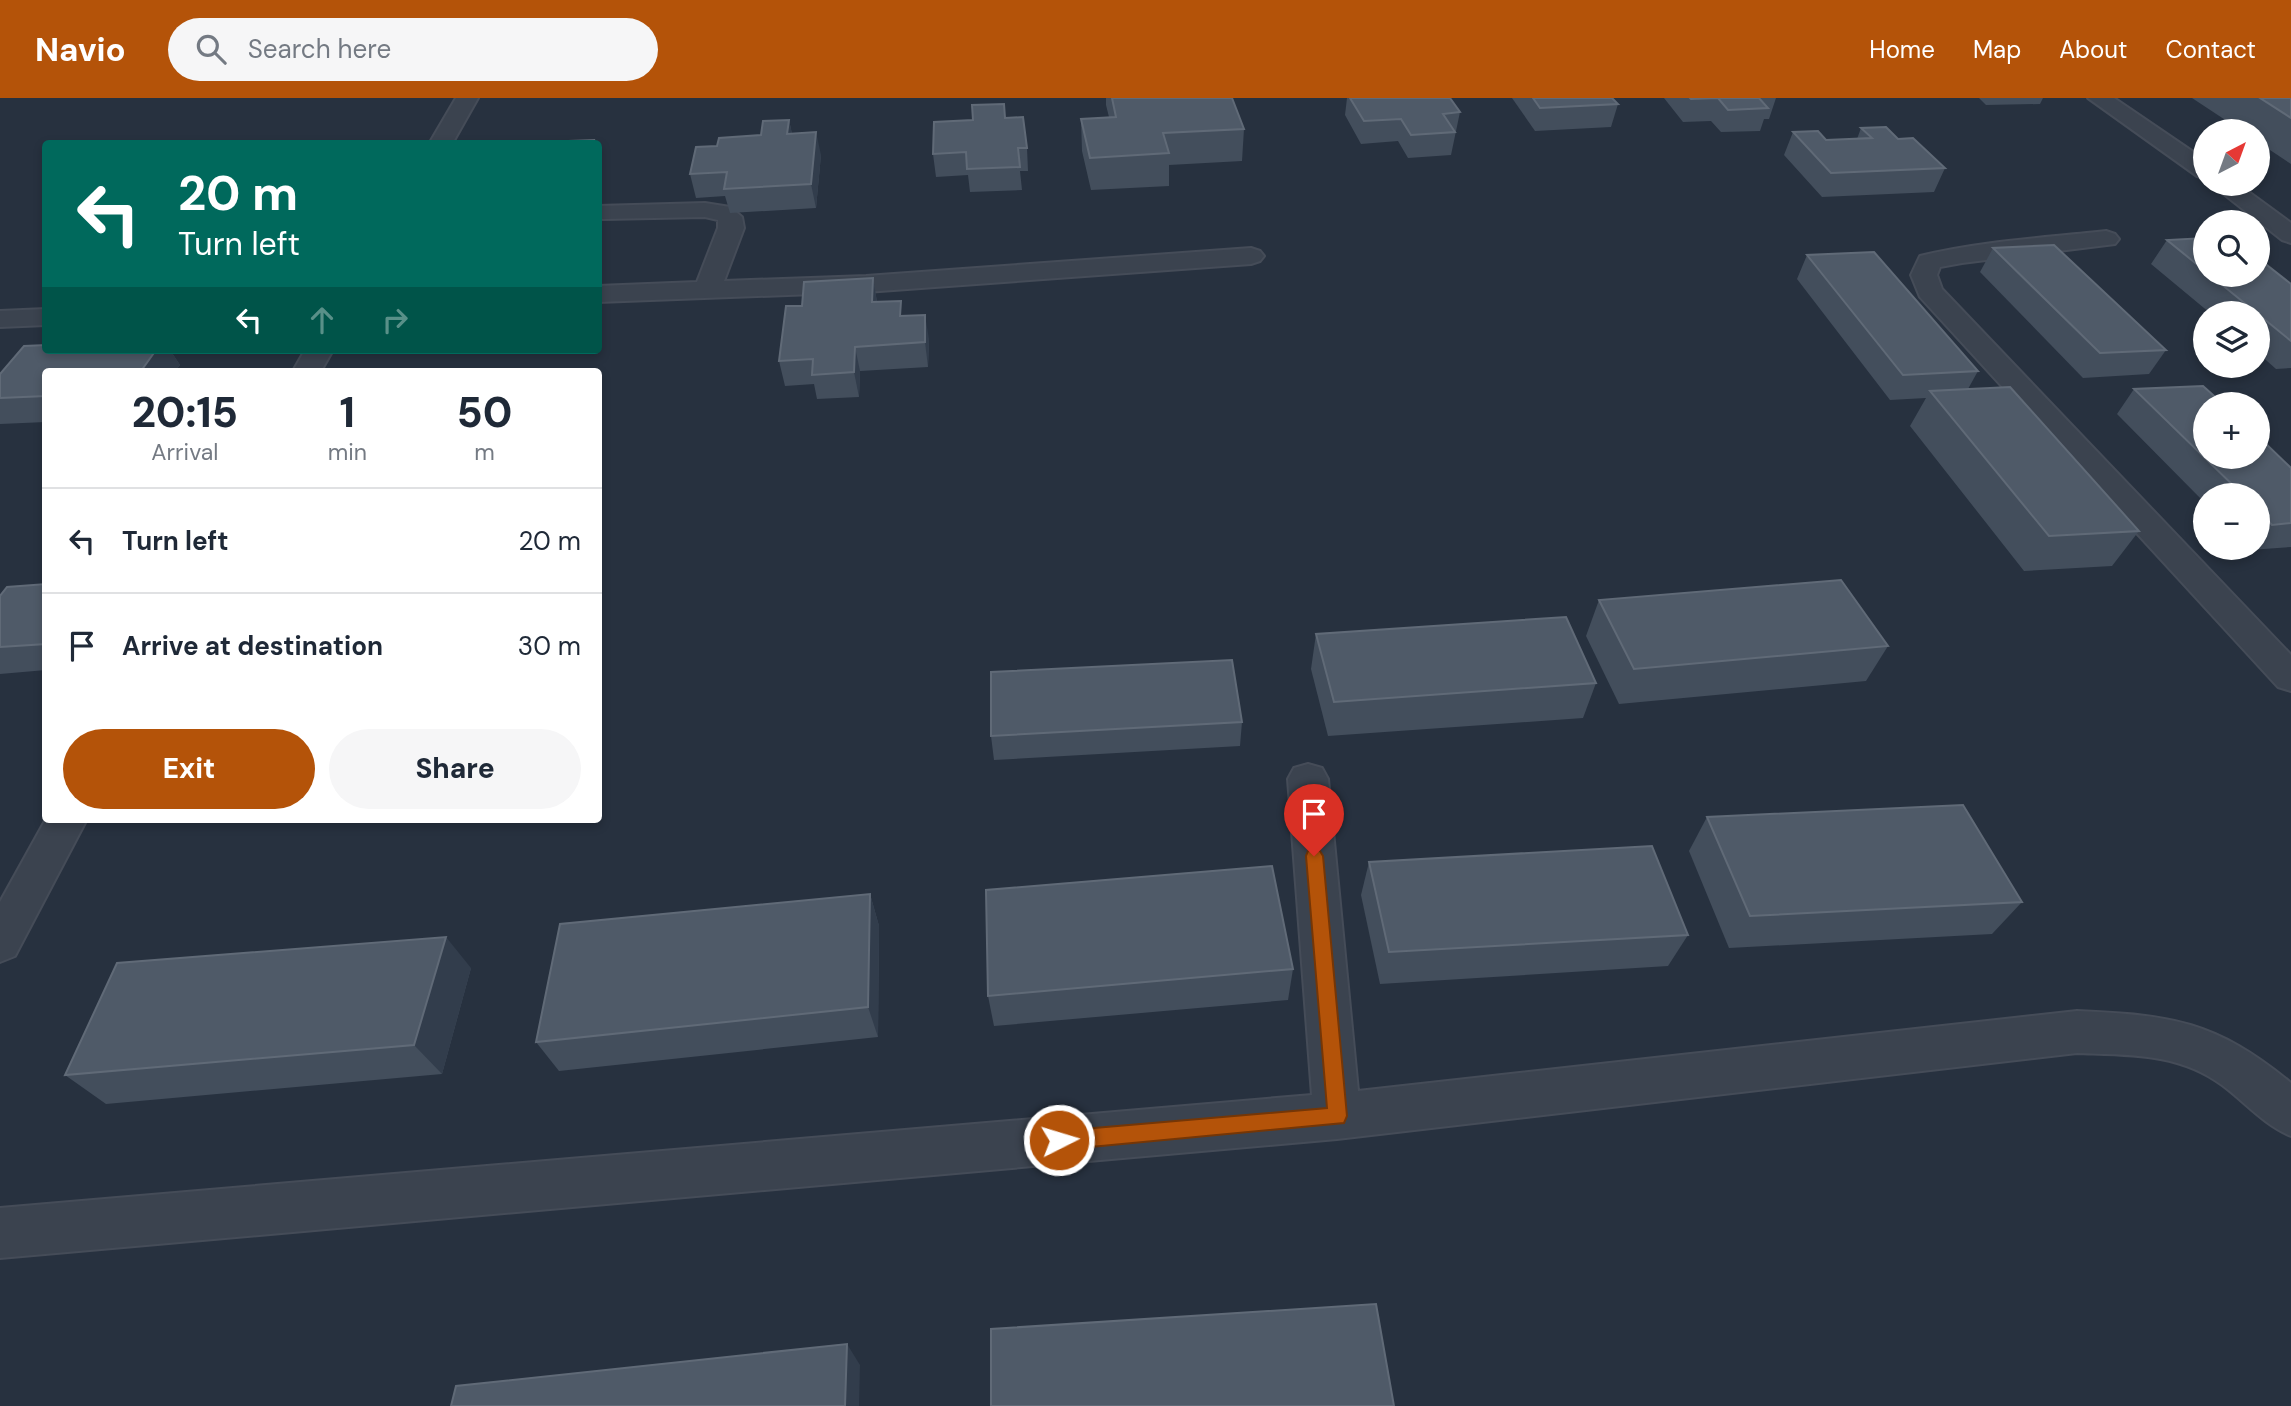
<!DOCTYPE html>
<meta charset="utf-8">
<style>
body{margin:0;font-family:"DM Sans",sans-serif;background:#f6f6f7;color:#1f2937;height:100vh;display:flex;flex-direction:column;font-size:26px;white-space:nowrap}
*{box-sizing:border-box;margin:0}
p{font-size:23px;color:#747a83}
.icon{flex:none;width:38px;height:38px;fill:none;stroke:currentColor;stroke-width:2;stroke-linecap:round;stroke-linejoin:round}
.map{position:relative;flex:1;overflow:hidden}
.sheet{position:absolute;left:42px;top:270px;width:560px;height:455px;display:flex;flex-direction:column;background:#fff;border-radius:7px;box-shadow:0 4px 10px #0003}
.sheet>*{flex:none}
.top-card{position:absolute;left:42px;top:42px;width:560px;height:214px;border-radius:7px;box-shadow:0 4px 10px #0003;background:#00695c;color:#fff;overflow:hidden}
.needle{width:46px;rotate:41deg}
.tools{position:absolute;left:2193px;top:21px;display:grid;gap:14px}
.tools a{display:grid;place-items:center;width:77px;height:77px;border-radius:50%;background:#fff;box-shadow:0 4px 10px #0003;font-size:35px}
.pin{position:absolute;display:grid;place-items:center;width:60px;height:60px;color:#fff;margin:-72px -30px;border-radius:50% 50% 50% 0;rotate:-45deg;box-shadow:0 0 7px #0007}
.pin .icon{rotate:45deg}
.me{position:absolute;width:77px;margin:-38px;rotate:85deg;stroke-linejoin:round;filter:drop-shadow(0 0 5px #0008)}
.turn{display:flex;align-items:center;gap:24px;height:147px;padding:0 21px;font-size:32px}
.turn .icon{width:91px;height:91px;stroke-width:2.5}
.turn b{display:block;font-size:49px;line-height:60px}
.lanes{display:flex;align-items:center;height:66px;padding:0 21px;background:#0003;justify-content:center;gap:35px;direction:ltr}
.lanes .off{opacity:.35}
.eta{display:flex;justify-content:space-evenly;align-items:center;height:119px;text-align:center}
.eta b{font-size:42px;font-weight:800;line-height:49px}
.button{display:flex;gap:14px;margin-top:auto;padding:14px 21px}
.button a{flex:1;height:80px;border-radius:42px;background:#b45309;color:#fff;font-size:28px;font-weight:800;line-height:80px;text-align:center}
.button a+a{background:#f6f6f7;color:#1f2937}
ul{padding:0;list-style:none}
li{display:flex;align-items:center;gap:21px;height:105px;padding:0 21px;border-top:2px solid #e0e1e3}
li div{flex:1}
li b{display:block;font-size:26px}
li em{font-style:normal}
header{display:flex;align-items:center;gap:42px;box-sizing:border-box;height:98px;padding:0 35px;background:#b45309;color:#fff}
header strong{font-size:33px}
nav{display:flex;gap:38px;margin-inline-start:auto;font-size:24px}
.search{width:490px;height:63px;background:#f6f6f7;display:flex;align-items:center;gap:18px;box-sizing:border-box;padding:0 24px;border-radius:38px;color:#747a83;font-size:26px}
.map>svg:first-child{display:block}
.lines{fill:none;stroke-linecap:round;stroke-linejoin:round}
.minor-casing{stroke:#454c58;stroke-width:4}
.minor{fill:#3b434f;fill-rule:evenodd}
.wall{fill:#434e5c}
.shaded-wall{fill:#323d4c}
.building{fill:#4f5a68;stroke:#606a77;stroke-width:2}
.route{fill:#b45309;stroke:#753606;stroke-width:2}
</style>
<header>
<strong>Navio</strong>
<div class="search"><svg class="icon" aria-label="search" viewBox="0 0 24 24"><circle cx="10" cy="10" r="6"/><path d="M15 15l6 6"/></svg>Search here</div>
<nav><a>Home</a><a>Map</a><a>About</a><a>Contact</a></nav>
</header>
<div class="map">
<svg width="2291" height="1308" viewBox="0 0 2291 1308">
<rect width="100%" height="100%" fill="#27313f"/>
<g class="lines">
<!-- minor casing -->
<g class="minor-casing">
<g id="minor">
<path d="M 456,0 L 478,0 L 452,46 L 429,46 Z"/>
<path d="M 2088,0 L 2114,0 L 2205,62 L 2205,80 L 2197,78 Z"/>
<path d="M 2211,86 L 2238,86 L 2291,125 L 2291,145 L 2282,142 Z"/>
<path d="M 705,105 L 730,109 L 742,119 L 744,130 L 724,183 L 866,178 L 1251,150 L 1260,153 L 1264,158 L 1260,163 L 1251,166 L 866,194 L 598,204 L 598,188 L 697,184 L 718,130 L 718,122 L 705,119 L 603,121 L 598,120 L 598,108 Z"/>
<path d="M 2106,133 L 2115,136 L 2119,141 L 2115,146 L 1962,165 L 1940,169 L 1937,177 L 1942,191 L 2291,557 L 2291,593 L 2278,589 L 1920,199 L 1911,177 L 1920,158 C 1980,143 2044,140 2106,133 Z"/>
<path d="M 46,211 L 46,227 L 0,229 L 0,213 Z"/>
<path d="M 305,252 L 333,252 L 321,273 L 293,273 Z"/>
<path d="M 1308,666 L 1322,670 L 1328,681 L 1358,993 L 2077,913 C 2171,917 2216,923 2291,985 L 2291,1038 C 2264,1027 2245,1004 2222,987 C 2179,955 2129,957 2077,955 L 1337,1041 L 0,1160 L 0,1110 L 1312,997 L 1288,681 L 1294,670 Z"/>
<path d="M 46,721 L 87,721 L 15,858 L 0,864 L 0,804 Z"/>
</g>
</g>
<!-- minor -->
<use href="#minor" class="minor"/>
</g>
<!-- wall -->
<g class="wall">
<path d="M 1106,0 L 1232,0 L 1244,31 L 1242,63 L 1169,67 L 1169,88 L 1091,92 L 1082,53 L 1081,21 L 1109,19 L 1106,7 Z"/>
<path d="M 1347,0 L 1450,0 L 1460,14 L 1451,57 L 1408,60 L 1398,43 L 1361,46 L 1345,17 Z"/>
<path d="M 1512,0 L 1612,0 L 1618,6 L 1611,29 L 1535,33 Z"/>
<path d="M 1664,0 L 1776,0 L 1769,21 L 1764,21 L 1760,33 L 1721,34 L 1711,23 L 1683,24 Z"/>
<path d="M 1979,0 L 2043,0 L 2040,6 L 1986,7 Z"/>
<path d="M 2192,0 L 2291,0 L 2291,66 L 2258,44 L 2258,33 L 2242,33 Z"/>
<path d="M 1006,20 L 1027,50 L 1028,73 L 1020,73 L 1022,92 L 970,94 L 968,77 L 936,79 L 933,56 Z"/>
<path d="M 789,22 L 792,36 L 821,57 L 816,110 L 730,115 L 725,98 L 696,100 L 690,76 L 717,48 L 761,37 Z"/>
<path d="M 1861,30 L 1898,41 L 1945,70 L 1934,94 L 1822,99 L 1784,57 L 1793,34 L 1826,42 L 1857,41 Z"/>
<path d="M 2205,140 L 2205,177 L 2258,177 L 2291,186 L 2291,270 L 2276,271 L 2258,255 L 2258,215 L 2210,215 L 2151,166 L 2167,142 Z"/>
<path d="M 1993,150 L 2166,252 L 2149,276 L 2083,280 L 1980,174 Z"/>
<path d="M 1807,157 L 1978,273 L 1968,291 L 2139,433 L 2112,468 L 2024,473 L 1910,328 L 1926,300 L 1890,302 L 1797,181 Z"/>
<path d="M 873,180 L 877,204 L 903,218 L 929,241 L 928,269 L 860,273 L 859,299 L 817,301 L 814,286 L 785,288 L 779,263 L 802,208 Z"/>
<path d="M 46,252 L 170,252 L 180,267 L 175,273 L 46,273 L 46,324 L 0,326 L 0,276 Z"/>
<path d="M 2134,291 L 2291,370 L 2291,449 L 2250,452 L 2249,450 L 2258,450 L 2258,397 L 2205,397 L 2205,405 L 2117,316 Z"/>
<path d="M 46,486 L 46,572 L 0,576 L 0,498 Z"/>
<path d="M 1599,502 L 1888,548 L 1866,583 L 1619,606 L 1586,538 Z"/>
<path d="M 1316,536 L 1596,585 L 1583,620 L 1328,638 L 1311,571 Z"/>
<path d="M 1242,624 L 1240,648 L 994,662 L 991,638 Z"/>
<path d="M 1707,719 L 2022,804 L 1992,836 L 1729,850 L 1689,753 Z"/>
<path d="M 1369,764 L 1688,837 L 1668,868 L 1380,886 L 1361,797 Z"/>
<path d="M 870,796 L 879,828 L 878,939 L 559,973 L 536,944 Z"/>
<path d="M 471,870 L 442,976 L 106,1006 L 65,977 Z"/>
<path d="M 1293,871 L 1288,902 L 994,928 L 988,898 Z"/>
</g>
<!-- shaded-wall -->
<g class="shaded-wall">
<path d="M 789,22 L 794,45 L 787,36 Z"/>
<path d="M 816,34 L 821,57 L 816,110 L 811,86 Z"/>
<path d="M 598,55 L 602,65 L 598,73 Z"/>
<path d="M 873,180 L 877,204 L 872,204 Z"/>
<path d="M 925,217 L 929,241 L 928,269 L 925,244 Z"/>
<path d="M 855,249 L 860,273 L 859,299 L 854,274 Z"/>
<path d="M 156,252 L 170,252 L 180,267 L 175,273 L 141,273 Z"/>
<path d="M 870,796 L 879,828 L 878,939 L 868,909 Z"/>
<path d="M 446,839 L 471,870 L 442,976 L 414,947 Z"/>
<path d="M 847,1246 L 860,1267 L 859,1308 L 845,1308 Z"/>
</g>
<!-- building -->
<g class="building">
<path d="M 1112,0 L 1232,0 L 1244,31 L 1163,35 L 1169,55 L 1090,60 L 1081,21 L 1116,19 Z"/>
<path d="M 1350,0 L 1450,0 L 1460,14 L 1443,16 L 1455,34 L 1411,37 L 1401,21 L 1364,23 Z"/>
<path d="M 1533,0 L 1612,0 L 1618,6 L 1540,10 Z"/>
<path d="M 1690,0 L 1759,0 L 1768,10 L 1728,12 L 1718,0 L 1691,1 Z"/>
<path d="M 2260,0 L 2291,0 L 2291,20 Z"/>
<path d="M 1004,6 L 1005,20 L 1023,19 L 1027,50 L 1018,50 L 1020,69 L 967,71 L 966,54 L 933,56 L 934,24 L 973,22 L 972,7 Z"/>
<path d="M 789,22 L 787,36 L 816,34 L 811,86 L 724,91 L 727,74 L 690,76 L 696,49 L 717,48 L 719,40 L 761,37 L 763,23 Z"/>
<path d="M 1886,29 L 1898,41 L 1913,40 L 1945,70 L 1831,75 L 1793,34 L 1818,33 L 1826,42 L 1872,40 L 1861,30 Z"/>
<path d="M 594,42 L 593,46 L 540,46 L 541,44 Z"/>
<path d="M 2205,140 L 2205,173 L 2167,142 Z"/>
<path d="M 2054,147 L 2166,252 L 2100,255 L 1993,150 Z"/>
<path d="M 1874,154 L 1978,273 L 1903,277 L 1807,157 Z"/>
<path d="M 2258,160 L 2291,186 L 2291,243 L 2210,177 L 2258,177 Z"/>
<path d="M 873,180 L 872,204 L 901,203 L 900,218 L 925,217 L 925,244 L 855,249 L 854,274 L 812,277 L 813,261 L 779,263 L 786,208 L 802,208 L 804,184 Z"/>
<path d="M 46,247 L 46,252 L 156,252 L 141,273 L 46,273 L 46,298 L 0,300 L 0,276 L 24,248 Z"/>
<path d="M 2203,288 L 2223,306 L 2205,306 L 2205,359 L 2258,359 L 2258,338 L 2291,370 L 2291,425 L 2272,427 L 2258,412 L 2258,397 L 2243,397 L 2134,291 Z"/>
<path d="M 2010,289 L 2139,433 L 2049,438 L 1930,293 Z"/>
<path d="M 1841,482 L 1888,548 L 1634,571 L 1599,502 Z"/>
<path d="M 46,486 L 46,546 L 0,549 L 0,498 L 7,489 Z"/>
<path d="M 1566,519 L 1596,585 L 1334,604 L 1316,536 Z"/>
<path d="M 1232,562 L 1242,624 L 991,638 L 991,574 Z"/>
<path d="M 1963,707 L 2022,804 L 1750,818 L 1707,719 Z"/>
<path d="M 1652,748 L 1688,837 L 1389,854 L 1369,764 Z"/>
<path d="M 1272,768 L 1293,871 L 988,898 L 986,792 Z"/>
<path d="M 870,796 L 868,909 L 536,944 L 560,826 Z"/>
<path d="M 446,839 L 414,947 L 65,977 L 117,865 Z"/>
<path d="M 1376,1206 L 1394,1308 L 991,1308 L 991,1231 Z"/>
<path d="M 847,1246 L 845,1308 L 451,1308 L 456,1288 Z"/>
</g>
<!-- route -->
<path class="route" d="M 1314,751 L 1320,753 L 1323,758 L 1347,1018 L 1344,1025 L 1059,1052 L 1052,1049 L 1049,1042 L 1052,1036 L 1059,1033 L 1327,1010 L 1306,758 L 1308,753 Z"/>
</svg>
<div class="tools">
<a><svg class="needle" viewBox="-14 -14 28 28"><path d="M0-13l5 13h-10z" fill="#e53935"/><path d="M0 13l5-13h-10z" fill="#747a83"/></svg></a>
<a><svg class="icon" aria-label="search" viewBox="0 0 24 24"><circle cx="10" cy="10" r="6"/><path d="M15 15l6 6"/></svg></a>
<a><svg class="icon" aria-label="layers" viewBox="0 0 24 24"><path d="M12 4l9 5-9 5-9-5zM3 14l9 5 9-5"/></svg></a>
<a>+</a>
<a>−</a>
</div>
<div class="pin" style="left:1314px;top:758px;background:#d93025"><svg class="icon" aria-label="arrive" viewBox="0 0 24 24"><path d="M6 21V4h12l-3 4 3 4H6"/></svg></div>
<svg class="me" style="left:1059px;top:1042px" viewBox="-20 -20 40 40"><circle r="17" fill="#b45309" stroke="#fff" stroke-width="3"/><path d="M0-11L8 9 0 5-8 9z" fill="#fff"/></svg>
<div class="top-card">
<div class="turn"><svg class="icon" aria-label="left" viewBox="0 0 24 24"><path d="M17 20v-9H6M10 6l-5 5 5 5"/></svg><div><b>20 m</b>Turn left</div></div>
<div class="lanes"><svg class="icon" aria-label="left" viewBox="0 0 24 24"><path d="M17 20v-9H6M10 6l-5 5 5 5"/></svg><svg class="icon off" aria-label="ahead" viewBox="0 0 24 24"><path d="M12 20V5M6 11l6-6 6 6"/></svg><svg class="icon off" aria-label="right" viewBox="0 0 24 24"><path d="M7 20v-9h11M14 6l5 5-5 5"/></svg></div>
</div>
<section class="sheet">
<div class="eta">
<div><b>20:15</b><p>Arrival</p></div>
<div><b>1</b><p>min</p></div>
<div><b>50</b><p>m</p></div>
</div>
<ul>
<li><svg class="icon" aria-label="left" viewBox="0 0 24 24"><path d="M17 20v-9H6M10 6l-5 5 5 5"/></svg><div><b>Turn left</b></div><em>20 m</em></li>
<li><svg class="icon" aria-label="arrive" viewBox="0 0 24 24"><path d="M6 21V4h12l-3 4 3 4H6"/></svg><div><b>Arrive at destination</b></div><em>30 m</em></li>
</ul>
<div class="button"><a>Exit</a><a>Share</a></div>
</section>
</div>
